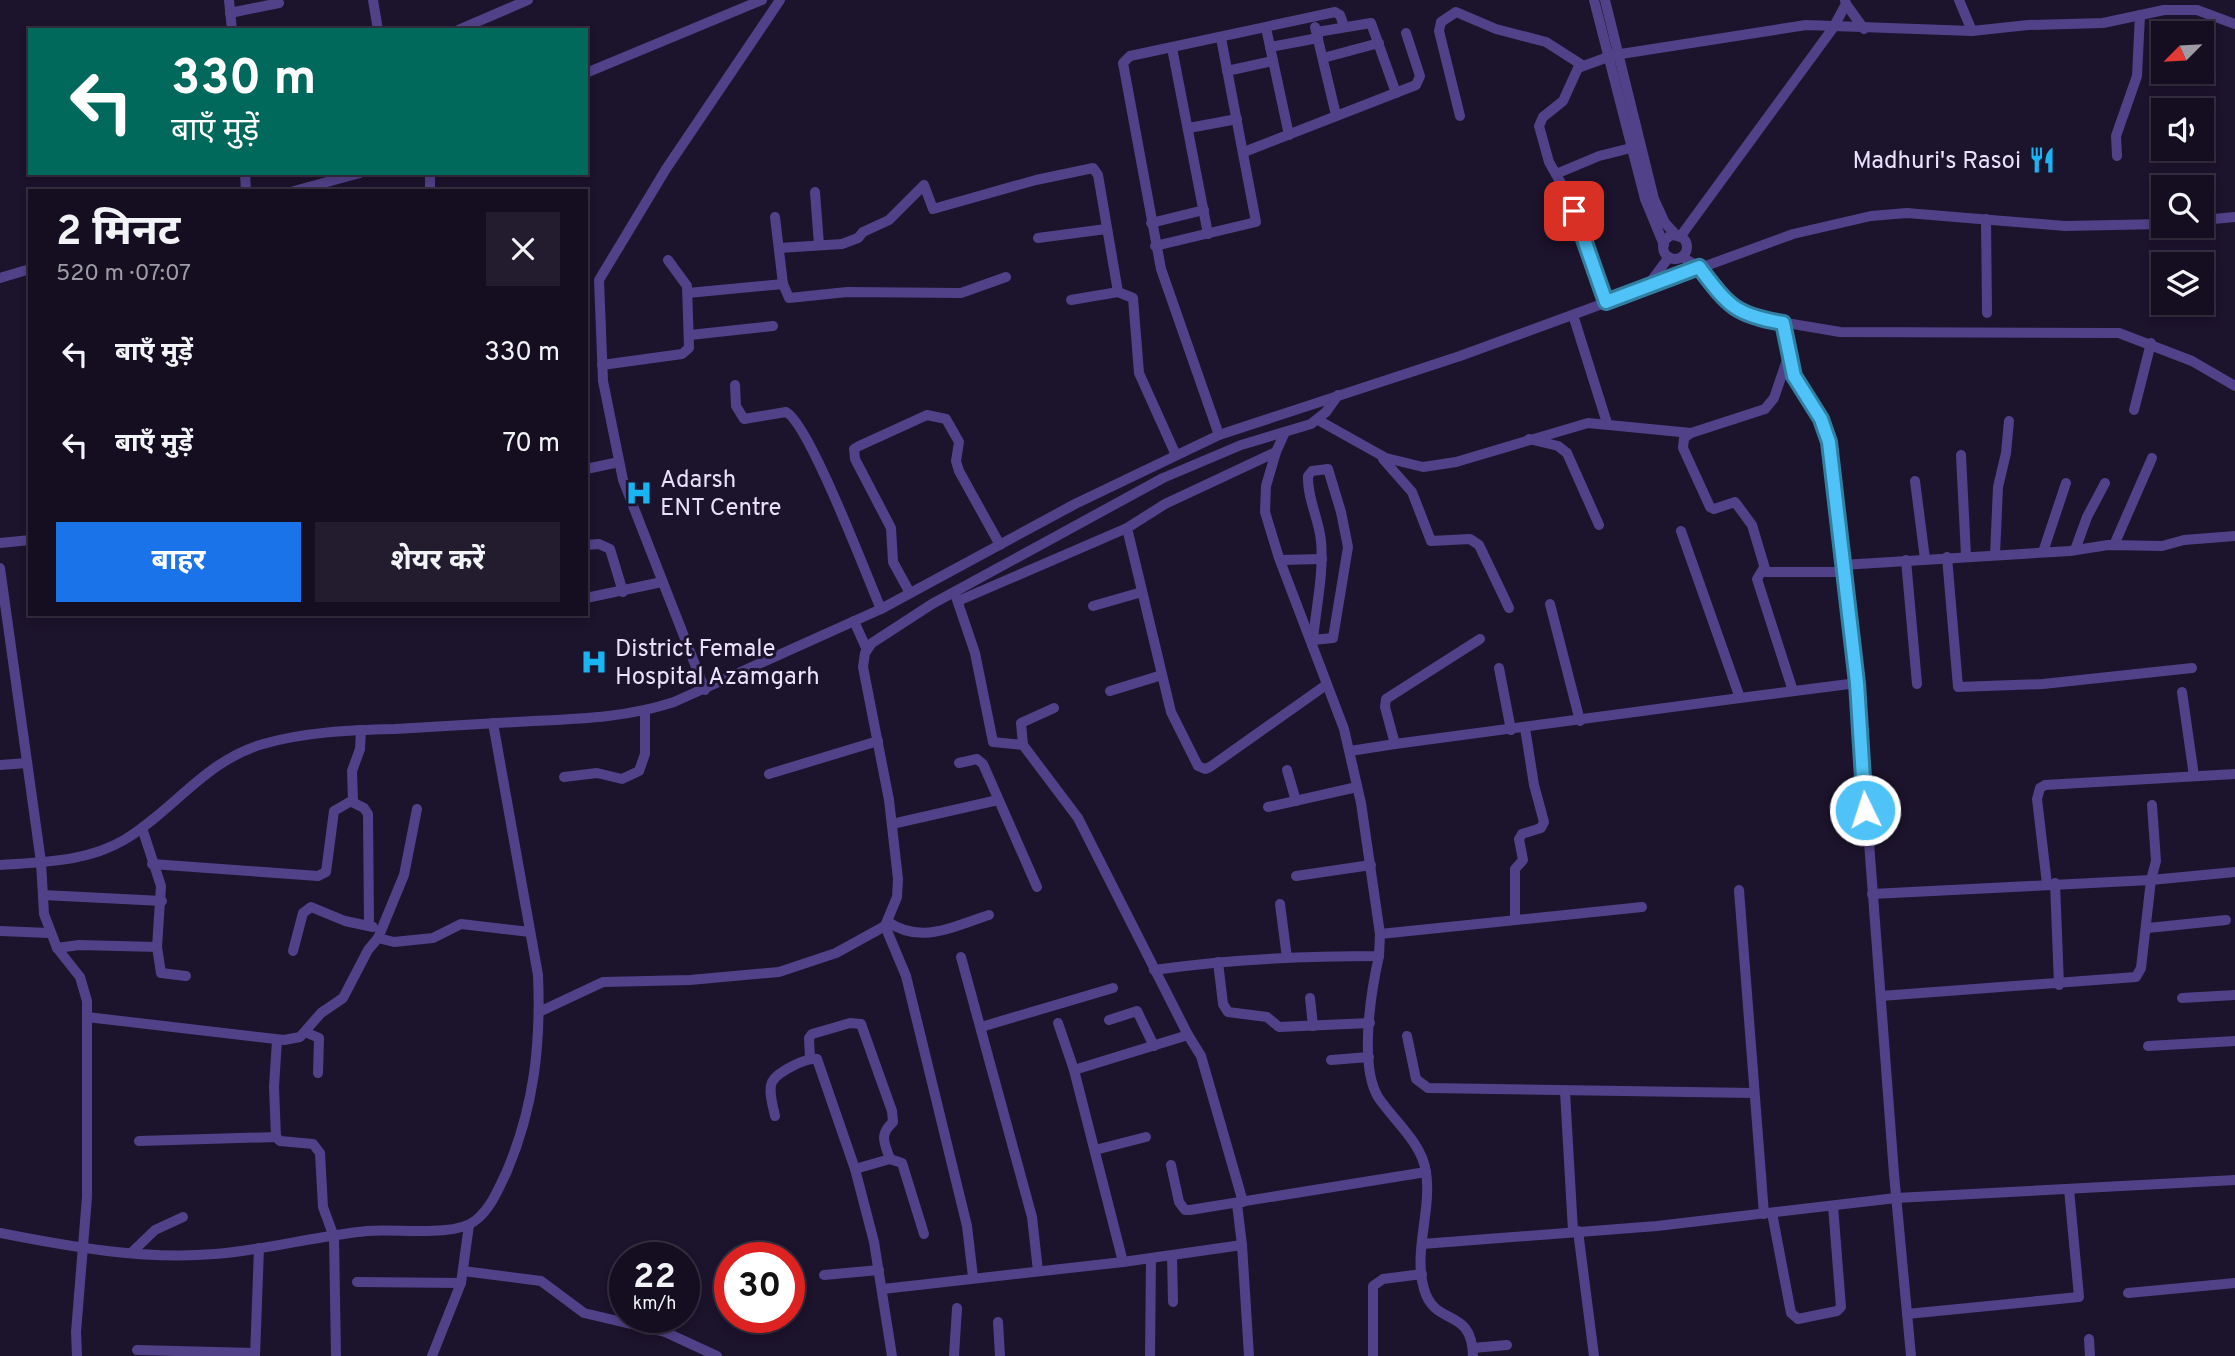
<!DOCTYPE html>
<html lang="hi">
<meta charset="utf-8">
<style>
body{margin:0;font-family:Overpass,"Noto Sans Devanagari",sans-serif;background:#221c2e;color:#f1f3f6;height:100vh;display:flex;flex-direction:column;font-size:26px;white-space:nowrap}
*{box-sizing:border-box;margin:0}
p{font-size:23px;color:#9d9ca5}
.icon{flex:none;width:38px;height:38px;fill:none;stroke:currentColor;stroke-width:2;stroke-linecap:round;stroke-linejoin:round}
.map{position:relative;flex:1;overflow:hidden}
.panel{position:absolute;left:28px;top:189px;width:560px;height:427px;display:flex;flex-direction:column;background:#150e21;border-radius:0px;box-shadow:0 4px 10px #0003,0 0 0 2px #342e3f}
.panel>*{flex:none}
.top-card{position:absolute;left:28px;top:28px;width:560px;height:147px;border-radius:0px;box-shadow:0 4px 10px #0003,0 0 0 2px #342e3f;background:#00695c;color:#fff;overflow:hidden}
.needle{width:46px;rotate:246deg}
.tools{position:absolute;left:2151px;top:21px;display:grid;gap:14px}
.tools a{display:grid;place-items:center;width:63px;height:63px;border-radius:0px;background:#150e21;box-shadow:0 4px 10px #0003,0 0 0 2px #342e3f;font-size:35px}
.speed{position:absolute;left:609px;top:1242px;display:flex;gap:14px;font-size:35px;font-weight:700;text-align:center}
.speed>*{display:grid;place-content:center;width:91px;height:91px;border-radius:50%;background:#150e21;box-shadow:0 4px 10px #0003,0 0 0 2px #342e3f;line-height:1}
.speed small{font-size:18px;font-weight:400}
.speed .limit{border:10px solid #d22;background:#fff;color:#111}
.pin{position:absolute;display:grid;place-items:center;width:60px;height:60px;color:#fff;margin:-30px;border-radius:14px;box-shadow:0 4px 10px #0006}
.me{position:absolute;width:77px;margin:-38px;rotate:356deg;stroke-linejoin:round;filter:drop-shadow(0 0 5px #0008)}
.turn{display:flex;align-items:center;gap:24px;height:147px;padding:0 28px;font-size:32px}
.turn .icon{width:91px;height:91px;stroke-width:2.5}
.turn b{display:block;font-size:49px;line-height:60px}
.round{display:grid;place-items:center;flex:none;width:74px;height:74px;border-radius:0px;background:#221c2e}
.head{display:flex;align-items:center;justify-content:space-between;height:119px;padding:0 28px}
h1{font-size:42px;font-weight:700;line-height:52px}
.primary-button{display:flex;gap:14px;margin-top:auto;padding:14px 28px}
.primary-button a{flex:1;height:80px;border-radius:0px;background:#1a73e8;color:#fff;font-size:28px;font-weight:700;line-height:80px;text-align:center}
.primary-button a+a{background:#221c2e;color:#f1f3f6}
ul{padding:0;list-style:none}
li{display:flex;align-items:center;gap:21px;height:91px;padding:0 28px}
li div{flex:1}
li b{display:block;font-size:26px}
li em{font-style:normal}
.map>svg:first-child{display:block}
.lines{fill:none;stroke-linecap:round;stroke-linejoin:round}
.minor{stroke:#514188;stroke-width:10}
.route-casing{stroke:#337fa1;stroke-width:18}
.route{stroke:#4fc3f7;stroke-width:12}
.labels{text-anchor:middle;stroke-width:6;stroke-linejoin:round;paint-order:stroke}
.poi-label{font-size:24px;fill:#e9e0fd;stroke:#1c132c;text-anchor:start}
</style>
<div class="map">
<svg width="2235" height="1356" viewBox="0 0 2235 1356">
<rect width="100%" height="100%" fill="#1c132c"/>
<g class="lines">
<!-- minor -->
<g class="minor">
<path d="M 229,0 L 232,30"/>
<path d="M 373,0 L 378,30"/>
<path d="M 1594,0 L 1645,199 L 1664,245"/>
<path d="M 1605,0 L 1654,199 L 1665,223 L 1677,236"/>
<path d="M 1959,0 L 1972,31"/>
<path d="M 1846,4 L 1864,29"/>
<path d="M 230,13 L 279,3"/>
<path d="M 1315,27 L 1336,115"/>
<path d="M 1266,28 L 1289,135"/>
<path d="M 458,30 L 528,0"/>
<path d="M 1317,32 L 1371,23 L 1396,93"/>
<path d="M 1270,47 L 1318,38"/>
<path d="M 1172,48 L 1208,234"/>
<path d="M 1608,56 L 1806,25 L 1972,31 L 2028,25 L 2103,23 L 2164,10 L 2197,10 L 2235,24"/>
<path d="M 1323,58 L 1379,43"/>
<path d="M 1227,71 L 1273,61"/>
<path d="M 586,73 L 762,0"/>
<path d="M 1460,116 L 1439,31 L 1441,22 L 1456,12 L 1496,29 L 1546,42 L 1582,65"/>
<path d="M 1189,128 L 1237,119"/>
<path d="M 1244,152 L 1416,85 L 1420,76 L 1406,33"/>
<path d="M 2117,156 L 2116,136 L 2137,76 L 2140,15"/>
<path d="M 245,173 L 246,191"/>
<path d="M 1556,174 L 1599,156 L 1631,148"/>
<path d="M 294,191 L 360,173"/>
<path d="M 430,191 L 430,173"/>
<path d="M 815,192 L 819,245"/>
<path d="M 775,217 L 783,284"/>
<path d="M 1986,219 L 1987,313"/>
<path d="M 2202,220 L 2235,217"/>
<path d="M 1151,223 L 1204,210"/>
<circle cx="1675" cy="247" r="12"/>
<path d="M 1680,237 L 1833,28 L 1846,4 L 1845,0"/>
<path d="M 1038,238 L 1106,229"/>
<path d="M 1155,246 L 1256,222 L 1221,38"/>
<path d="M 779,248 L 842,244 L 858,238 L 863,232 L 889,220 L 924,185 L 933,209 L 1036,180 L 1093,168 L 1098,175 L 1118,292"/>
<path d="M 1682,257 L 1699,267 L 1728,306 L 1757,318 L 1840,332 L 2119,333 L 2192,361 L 2235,386"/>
<path d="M 0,278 L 30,269"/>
<path d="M 1646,288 L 1669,257"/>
<path d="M 688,293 L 783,284 L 789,298 L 847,292 L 961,293 L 1006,277"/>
<path d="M 1071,300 L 1118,292 L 1133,298 L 1139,373 L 1175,453"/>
<path d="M 1606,302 L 1571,201 L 1549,162 L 1539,126 L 1543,117 L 1563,101 L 1578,68 L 1608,57"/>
<path d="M 1573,315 L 1607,423"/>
<path d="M 1783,323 L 1794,376 L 1821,419 L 1830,451 L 1857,683 L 1894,1174 L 1911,1356"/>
<path d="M 690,335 L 773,326"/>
<path d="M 1788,357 L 1774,398 L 1765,409 L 1691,433 L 1684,438 L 1683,448 L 1710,507 L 1714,509 L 1735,502 L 1752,525 L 1766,572 L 1843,572"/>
<path d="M 602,365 L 682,354 L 689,348 L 687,286 L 668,260"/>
<path d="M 735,385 L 736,406 L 744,419 L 786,412 C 809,423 867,577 881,609"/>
<path d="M 2134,410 L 2151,343"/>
<path d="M 1318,420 L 1386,458 L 1423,467 L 1456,462 L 1588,423 L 1691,433"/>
<path d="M 1285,432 L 1276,452 L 1165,504 L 1127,528 L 1171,712 L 1198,766 L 1205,769 L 1210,767 L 1326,685"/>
<path d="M 1219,435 L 1161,269 L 1123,63 L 1130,56 L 1335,12 L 1340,15 L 1344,26"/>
<path d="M 1529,439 L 1558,446 L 1567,453 L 1599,525"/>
<path d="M 1961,455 L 1966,556"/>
<path d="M 1383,459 L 1412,492 L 1431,541 L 1470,539 L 1479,545 L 1509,608"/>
<path d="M 586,469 L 619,462"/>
<path d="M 1915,481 L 1925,559"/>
<path d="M 1681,531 L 1740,698 L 1857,683"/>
<path d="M 0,543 L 30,540"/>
<path d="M 586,545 L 599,544 L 610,549 L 623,592"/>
<path d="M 2114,545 L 2152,458"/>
<path d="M 2075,550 L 2087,517 L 2105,483"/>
<path d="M 2043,552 L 2066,483"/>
<path d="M 1995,555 L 1998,487 L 2006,453 L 2009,421"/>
<path d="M 1947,557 L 1958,687 L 2043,684 L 2192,668"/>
<path d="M 1280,560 L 1322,559"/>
<path d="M 1906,560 L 1917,684"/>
<path d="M 1842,565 L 2070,551 L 2108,545 L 2162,546 L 2184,540 L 2235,536"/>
<path d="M 0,568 L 41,862 L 44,914 L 57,948 L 80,977 L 87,1001 L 87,1197 L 76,1332 L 77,1356"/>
<path d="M 1763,569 L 1757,579 L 1793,691"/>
<path d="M 910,593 L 893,562 L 891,528 L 855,459 L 854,449 L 859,446 L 927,415 L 946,419 L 959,442 L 956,461 L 959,471 L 1000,545"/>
<path d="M 955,594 L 975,653 L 993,742 L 1023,745 L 1078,818 L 1188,1035"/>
<path d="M 586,598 L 662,582"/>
<path d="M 958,601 L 1127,528"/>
<path d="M 1550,604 L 1580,721"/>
<path d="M 1093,606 L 1142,592"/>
<path d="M 854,621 L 867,650"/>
<path d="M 1480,639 L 1386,699 L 1385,707 L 1395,744 L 1740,698"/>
<path d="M 1312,645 L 1313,640 C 1316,607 1324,573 1321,541 C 1319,519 1307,498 1308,476 L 1312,471 L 1328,469 L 1341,512 L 1348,547 L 1333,638 L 1313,640"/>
<path d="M 1499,668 L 1511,730"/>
<path d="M 705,690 L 623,480 L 603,381 L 599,280 L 666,169 L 780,0"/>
<path d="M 1110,691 L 1162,675"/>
<path d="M 2182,692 L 2194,776"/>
<path d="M 1023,745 L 1021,723 L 1054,708"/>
<path d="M 1350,751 L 1395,744"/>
<path d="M 959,763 L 977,759 L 983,764 L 1037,887"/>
<path d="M 0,765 L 27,763"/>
<path d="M 1287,770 L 1296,801"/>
<path d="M 769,774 L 878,741"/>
<path d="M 564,777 L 597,773 L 622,779 L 639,771 L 645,754 L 645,712"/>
<path d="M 352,802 L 364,808 L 368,814 L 369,926"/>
<path d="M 1268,807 L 1357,787"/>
<path d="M 892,824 L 998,800"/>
<path d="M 142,828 L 161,886 L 157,947"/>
<path d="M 152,864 L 318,876 L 326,872 L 334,811 L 353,800 L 352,771 L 360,749 L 361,730"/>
<path d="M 0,865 C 41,862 87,862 124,840 C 173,811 206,760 263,744 C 305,732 350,730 394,729 C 435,727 476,724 516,722 C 570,719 623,719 674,702 L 881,609 L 1075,504 L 1219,435 L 1460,356 L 1793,234 L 1871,216 L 1907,213 L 2065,226 L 2163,224"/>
<path d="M 1296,876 L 1371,865"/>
<path d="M 2055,883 L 2059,985"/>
<path d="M 2047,884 L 2037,799 L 2040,788 L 2045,785 L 2235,774"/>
<path d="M 1739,890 L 1764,1214"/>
<path d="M 1872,894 L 2151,880 L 2235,872"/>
<path d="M 43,895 L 162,901"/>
<path d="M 1280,904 L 1287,958"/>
<path d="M 1515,920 L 1515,869 L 1523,860 L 1519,839 L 1522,834 L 1541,828 L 1544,822 L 1534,785 L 1525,728"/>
<path d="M 888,922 C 922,945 954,926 989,915"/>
<path d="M 885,926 L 906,976 L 967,1226 L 973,1277"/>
<path d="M 2148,928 L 2226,920"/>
<path d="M 0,931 L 49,933"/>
<path d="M 1380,934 L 1642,907"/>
<path d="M 378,938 L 394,942 L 433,938 L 461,924 L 530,932"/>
<path d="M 57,948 L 79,945 L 157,947 L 161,973 L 186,976"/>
<path d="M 293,951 L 303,913 L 311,907 L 345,921 L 373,927"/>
<path d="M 1379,956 C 1371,991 1359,1065 1378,1097 C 1394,1121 1422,1143 1426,1172 C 1432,1210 1413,1252 1424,1289 C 1435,1328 1472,1306 1473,1356"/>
<path d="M 961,957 L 1032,1217 L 1038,1271"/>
<path d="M 1218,962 L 1223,1004 L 1228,1012 L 1267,1017 L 1279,1027 L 1370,1023"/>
<path d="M 1154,970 C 1228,959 1304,956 1379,956 L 1380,934 L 1361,803 L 1344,729 L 1279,558 L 1265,512 L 1266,486 L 1276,452"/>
<path d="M 1881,996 L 2136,977 L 2141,968 L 2151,880 L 2156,861 L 2152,805"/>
<path d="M 1310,998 L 1313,1026"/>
<path d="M 2182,998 L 2235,995"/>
<path d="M 539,1012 L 603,982 L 690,980 L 779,972 L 836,953 L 885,926 L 897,897 L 898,879 L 889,800 L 863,667 L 865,653 L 872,643 L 932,604 L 1163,478 L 1241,445 L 1311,424 L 1326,412 L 1338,395"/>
<path d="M 87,1017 L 284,1040 L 300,1037 L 321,1013 L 343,998 L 368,950 L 378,938 L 404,875 L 417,809"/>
<path d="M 1109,1020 L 1137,1011 L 1154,1046"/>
<path d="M 1058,1023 L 1074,1070"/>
<path d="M 981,1027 L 1113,988"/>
<path d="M 305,1032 L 319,1038 L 318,1073"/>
<path d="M 1407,1036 L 1416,1079 L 1428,1088 L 1754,1093"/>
<path d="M 277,1040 L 274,1087 L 276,1137 L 280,1141 L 313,1144 L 320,1153 L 323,1207 L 334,1237 L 336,1356"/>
<path d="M 2148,1046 L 2235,1041"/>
<path d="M 810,1058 L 809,1038 L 812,1034 L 850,1023 L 861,1024 L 892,1111 L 893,1122 C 879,1135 884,1142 890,1159"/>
<path d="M 1331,1060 L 1369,1057"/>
<path d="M 1565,1092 L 1573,1231"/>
<path d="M 775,1116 C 773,1106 768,1091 772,1082 C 777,1072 807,1057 817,1059 L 855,1169 L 874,1242 L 892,1356"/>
<path d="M 139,1141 L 276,1137"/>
<path d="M 1095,1150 L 1146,1137"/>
<path d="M 1171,1165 L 1179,1202 L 1185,1210 L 1190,1210 L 1426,1172"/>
<path d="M 855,1169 L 890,1159 L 902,1163 L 924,1234"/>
<path d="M 1772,1213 L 1791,1313 L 1798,1319 L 1837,1311 L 1841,1307 L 1833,1206"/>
<path d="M 1578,1231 L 1594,1356"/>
<path d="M 0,1233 C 71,1247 143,1260 215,1254 C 266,1250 316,1236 367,1231 C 395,1228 454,1238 476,1220 C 491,1208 499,1188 507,1171 C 534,1107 541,1045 538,975 L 493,723"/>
<path d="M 1422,1244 L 1657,1226 L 1896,1198 L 2235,1180"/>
<path d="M 1242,1245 L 1249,1356"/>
<path d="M 131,1253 L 155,1230 L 183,1217"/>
<path d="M 1172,1255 L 1173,1302"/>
<path d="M 1123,1262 L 1242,1245 L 1237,1204"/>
<path d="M 463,1271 L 541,1281 L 584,1313 L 665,1332 L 717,1356"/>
<path d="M 824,1275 L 879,1270"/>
<path d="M 357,1282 L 461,1283"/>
<path d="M 883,1289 L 1123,1262 L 1074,1070 L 1188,1035 L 1201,1056 L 1243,1202"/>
<path d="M 2128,1293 L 2235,1283"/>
<path d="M 1907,1314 L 2079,1297 L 2069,1189"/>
<path d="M 998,1322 L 1000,1356"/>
<path d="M 2089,1339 L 2090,1356"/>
<path d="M 1473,1348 L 1507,1345"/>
<path d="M 137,1350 L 255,1353"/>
<path d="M 255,1356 L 259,1248"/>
<path d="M 432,1356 L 461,1283 L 469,1225"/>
<path d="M 954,1356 L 957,1308"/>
<path d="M 1150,1356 L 1151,1258"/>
<path d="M 1373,1356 L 1373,1286 L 1383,1279 L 1422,1274"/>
</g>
</g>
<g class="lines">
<!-- route casing -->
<g class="route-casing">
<path id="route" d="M 1574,211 L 1606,302 L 1699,267 C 1728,305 1734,315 1783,323 L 1794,376 L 1821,419 L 1829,442 L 1857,683 L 1865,810"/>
</g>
<!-- route -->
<use href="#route" class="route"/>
</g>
<!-- icons -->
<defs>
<g id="restaurant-bare" transform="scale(2.1)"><path d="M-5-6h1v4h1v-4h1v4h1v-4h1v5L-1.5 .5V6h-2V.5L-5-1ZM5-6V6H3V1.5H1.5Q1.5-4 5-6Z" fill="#18b5f2" stroke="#1c132c" stroke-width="2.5" paint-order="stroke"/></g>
<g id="hospital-bare" transform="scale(2.1)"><path d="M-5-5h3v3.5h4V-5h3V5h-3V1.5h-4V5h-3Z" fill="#18b5f2" stroke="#1c132c" stroke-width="2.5" paint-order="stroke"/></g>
</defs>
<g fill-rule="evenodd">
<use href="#restaurant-bare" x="2042" y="160"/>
<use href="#hospital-bare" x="639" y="493"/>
<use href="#hospital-bare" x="594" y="662"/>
</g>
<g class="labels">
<!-- poi labels -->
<g class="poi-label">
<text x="2021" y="168" text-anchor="end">Madhuri's Rasoi</text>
<text x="660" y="487">Adarsh<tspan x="660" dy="28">ENT Centre</tspan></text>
<text x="615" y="656">District Female<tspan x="615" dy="28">Hospital Azamgarh</tspan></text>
</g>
</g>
</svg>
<div class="tools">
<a><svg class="needle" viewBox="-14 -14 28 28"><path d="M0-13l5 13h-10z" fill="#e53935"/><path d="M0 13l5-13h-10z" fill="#9d9ca5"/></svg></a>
<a><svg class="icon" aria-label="sound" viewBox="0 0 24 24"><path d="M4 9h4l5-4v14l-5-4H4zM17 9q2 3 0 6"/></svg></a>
<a><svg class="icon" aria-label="search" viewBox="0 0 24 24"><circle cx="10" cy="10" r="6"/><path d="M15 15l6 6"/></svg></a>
<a><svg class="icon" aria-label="layers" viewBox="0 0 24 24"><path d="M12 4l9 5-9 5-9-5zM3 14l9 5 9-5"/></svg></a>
</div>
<div class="speed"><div>22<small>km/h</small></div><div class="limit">30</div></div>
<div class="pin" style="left:1574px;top:211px;background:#d93025"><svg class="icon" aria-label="arrive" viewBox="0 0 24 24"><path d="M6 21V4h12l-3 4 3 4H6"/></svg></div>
<svg class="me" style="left:1865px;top:810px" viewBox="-20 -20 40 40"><circle r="17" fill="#4fc3f7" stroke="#fff" stroke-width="3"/><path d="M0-11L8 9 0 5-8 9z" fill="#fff"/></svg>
<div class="top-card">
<div class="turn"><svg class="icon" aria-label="left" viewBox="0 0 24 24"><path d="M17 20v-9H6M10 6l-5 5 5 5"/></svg><div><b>330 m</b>बाएँ मुड़ें</div></div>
</div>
<section class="panel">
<div class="head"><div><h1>2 मिनट</h1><p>520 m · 07:07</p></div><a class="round"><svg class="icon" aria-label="close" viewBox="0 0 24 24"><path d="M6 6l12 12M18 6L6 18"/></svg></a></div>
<ul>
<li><svg class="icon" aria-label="left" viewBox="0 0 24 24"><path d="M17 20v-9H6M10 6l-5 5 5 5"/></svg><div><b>बाएँ मुड़ें</b></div><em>330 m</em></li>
<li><svg class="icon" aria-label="left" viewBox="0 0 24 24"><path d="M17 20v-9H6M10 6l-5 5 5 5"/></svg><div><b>बाएँ मुड़ें</b></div><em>70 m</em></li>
</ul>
<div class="primary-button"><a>बाहर</a><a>शेयर करें</a></div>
</section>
</div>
